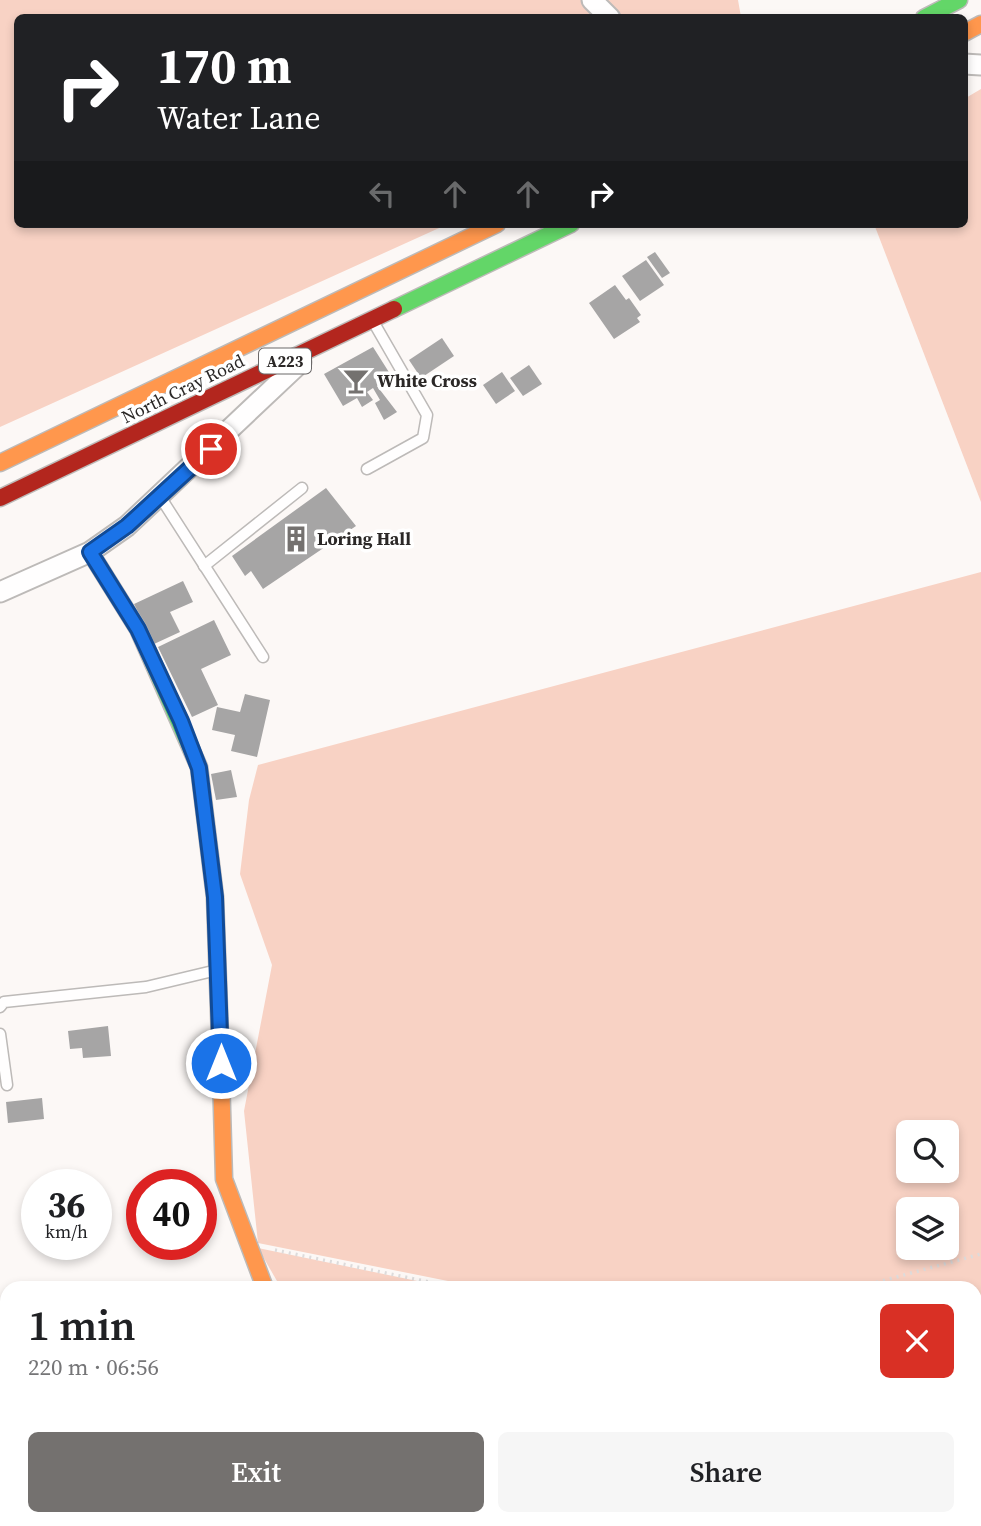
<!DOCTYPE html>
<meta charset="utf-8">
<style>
body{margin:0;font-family:"Source Serif 4",serif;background:#f6f6f6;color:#202124;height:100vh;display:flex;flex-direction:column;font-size:26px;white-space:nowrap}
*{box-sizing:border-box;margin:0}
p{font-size:23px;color:#757577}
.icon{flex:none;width:38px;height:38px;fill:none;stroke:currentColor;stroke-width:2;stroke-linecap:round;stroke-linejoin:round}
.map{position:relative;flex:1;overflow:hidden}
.drawer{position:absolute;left:0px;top:1281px;width:982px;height:245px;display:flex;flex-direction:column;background:#fff;border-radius:21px 21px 0 0;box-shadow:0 4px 10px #0003}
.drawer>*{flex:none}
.hud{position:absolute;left:14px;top:14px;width:954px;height:214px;border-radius:10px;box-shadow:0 4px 10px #0003;background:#202124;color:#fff;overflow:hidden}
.controls{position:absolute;left:896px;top:1120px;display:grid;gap:14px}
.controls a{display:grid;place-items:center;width:63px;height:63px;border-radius:10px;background:#fff;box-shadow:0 4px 10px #0003;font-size:35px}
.speed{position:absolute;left:21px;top:1169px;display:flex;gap:14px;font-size:35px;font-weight:700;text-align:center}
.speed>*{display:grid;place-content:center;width:91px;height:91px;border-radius:50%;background:#fff;box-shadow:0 4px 10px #0003;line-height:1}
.speed small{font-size:18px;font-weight:400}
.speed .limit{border:10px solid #d22;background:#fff;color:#111}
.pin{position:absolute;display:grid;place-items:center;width:60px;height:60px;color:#fff;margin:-30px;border:4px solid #fff;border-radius:50%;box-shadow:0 2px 7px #0007}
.me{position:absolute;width:77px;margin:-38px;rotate:0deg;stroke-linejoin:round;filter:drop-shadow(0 0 5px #0008)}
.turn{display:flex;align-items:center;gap:24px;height:147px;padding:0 28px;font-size:32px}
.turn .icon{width:91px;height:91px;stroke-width:2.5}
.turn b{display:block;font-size:49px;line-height:60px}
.lanes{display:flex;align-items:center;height:66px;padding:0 28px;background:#0003;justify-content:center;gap:35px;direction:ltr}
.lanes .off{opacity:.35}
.round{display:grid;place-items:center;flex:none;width:74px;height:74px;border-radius:10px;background:#f6f6f6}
.head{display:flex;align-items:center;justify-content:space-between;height:119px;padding:0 28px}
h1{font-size:42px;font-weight:600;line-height:52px}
.action{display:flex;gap:14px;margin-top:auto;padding:14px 28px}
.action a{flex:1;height:80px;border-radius:10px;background:#74716f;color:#fff;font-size:28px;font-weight:600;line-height:80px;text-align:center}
.action a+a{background:#f6f6f6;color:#202124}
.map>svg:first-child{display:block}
.green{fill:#f8d2c4;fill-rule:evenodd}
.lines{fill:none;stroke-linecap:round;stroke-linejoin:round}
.river{stroke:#fbddd3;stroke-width:37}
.building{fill:#a6a5a5}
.lane-casing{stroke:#bdbab8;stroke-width:13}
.street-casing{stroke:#bdbab8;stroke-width:23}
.fast-casing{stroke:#bdbab8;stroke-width:19}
.slow-casing{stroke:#bdbab8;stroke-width:19}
.jam-casing{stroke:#bdbab8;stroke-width:19}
.path{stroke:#dddbdb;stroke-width:3.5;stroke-dasharray:2 5;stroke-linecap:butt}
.lane{stroke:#fffefe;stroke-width:10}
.street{stroke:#fffefe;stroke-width:19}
.fast{stroke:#63d668;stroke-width:16}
.slow{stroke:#ff974d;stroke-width:16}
.jam{stroke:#b3261e;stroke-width:16}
.route-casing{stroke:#114b97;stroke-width:18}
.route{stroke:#1a73e8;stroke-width:12}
.labels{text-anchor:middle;stroke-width:7;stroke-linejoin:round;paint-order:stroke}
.shield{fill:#fff;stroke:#6b6868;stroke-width:2}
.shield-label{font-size:16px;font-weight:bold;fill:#2b2827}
.poi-label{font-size:18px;font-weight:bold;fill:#2b2827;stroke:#fff;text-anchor:start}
.street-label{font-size:18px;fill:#2b2827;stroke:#fff}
</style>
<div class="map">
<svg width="981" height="1526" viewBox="0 0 981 1526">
<rect width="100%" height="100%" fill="#fcf8f6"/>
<!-- green -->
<g class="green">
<path d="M 0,0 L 738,0 L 741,17 L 18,18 L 18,224 L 448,224 L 0,427 Z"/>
<path d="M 981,89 L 981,502 L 874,224 L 964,224 L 964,99 Z"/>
<path d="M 981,572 L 981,1526 L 202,1526 L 195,1519 L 975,1519 L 975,1288 L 483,1288 L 258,1243 L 244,1111 L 272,965 L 240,874 L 249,800 L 258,765 ZM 908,1132 L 947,1132 L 947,1171 L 908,1171 ZM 908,1209 L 947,1209 L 947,1248 L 908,1248 Z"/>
<path d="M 258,1248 L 451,1288 L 281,1288 Z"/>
<path d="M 0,1348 L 7,1348 L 7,1519 L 71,1519 L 62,1526 L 0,1526 Z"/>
</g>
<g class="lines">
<!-- river -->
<g class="river">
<path d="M 0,1357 L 7,1357"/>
<path d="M 975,1444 L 981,1442"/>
</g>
</g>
<!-- building -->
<g class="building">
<path d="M 655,252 L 670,273 L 662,278 L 647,257 Z"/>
<path d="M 646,260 L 664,285 L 640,301 L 622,276 Z"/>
<path d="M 615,285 L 626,300 L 629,298 L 641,315 L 637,318 L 640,322 L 614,339 L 589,303 Z"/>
<path d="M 442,338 L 454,356 L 421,378 L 409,360 Z"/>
<path d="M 373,347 L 392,377 L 377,386 L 397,412 L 384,420 L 375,403 L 380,400 L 373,388 L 367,392 L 373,400 L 362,407 L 357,398 L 343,406 L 324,374 Z"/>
<path d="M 529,365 L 542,384 L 523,396 L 510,378 Z"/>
<path d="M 502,372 L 515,391 L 496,404 L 483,385 Z"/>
<path d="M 326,488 L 356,526 L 263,589 L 251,571 L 245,576 L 232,556 Z"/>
<path d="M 183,581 L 193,602 L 170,612 L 180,632 L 154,644 L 134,604 Z"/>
<path d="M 214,620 L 231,655 L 201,669 L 218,705 L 192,717 L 158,647 Z"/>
<path d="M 245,694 L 270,700 L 257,757 L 231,751 L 235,735 L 212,730 L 217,707 L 240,712 Z"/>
<path d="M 231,770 L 237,797 L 216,800 L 211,774 Z"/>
<path d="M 108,1026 L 111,1056 L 83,1058 L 82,1048 L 70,1049 L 68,1031 Z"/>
<path d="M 42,1098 L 44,1119 L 8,1123 L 6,1102 Z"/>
</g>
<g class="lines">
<!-- lane casing -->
<g class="lane-casing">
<g id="lane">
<path d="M 367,469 L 423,438 L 427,415 L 374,323"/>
<path d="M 159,495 L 263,657"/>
<path d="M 204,566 L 302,488"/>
<path d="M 0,1007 L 4,1002 L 146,987 L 213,971"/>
<path d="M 0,1034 L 7,1085"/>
<path d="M 182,1519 L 189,1526"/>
</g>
</g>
<!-- street casing -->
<g class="street-casing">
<g id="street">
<path d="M 592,0 L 610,18"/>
<path d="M 964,64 L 981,65"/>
<path d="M 0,592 L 90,552 L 127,526 L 301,362"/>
</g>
</g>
<!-- fast casing -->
<g class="fast-casing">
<g id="fast">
<path d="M 924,18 L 959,0"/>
<path d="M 394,309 L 571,224"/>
<path d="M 90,552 L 138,629 L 199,767 L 215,897 L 220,1039"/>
</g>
</g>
<!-- slow casing -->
<g class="slow-casing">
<g id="slow">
<path d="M 964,33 L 981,24"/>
<path d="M 0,463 L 497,224"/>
<path d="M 220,1039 L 224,1179 L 265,1288"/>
</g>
</g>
<!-- jam casing -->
<g class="jam-casing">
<path id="jam" d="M 0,498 L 394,309"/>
</g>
<!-- path -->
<g class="path">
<path d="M 275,1250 L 458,1288"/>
<path d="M 856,1288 L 981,1254"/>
<path d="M 975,1382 L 981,1378"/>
<path d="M 975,1459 L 981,1456"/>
<path d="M 466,1519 L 471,1526"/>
<path d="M 788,1519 L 790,1526"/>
<path d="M 969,1519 L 981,1520"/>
</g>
<!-- lane -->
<use href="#lane" class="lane"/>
<!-- street -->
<use href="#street" class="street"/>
<!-- fast -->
<use href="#fast" class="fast"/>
<!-- slow -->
<use href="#slow" class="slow"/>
<!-- jam -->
<use href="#jam" class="jam"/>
</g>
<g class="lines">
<!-- route casing -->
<g class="route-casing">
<path id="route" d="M 211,449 L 127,526 L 90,552 L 138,629 L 181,721 L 199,768 L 215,897 L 221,1063"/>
</g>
<!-- route -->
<use href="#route" class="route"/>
</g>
<!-- icons -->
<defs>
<g id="bar-bare" transform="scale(2.1)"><path d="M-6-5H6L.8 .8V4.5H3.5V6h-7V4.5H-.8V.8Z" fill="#74716f" stroke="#fff" stroke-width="2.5" paint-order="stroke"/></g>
<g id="building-bare" transform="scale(2.1)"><path d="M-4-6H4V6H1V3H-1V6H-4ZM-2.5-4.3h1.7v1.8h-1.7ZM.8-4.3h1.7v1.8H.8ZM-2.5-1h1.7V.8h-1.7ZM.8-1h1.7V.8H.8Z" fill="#74716f" stroke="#fff" stroke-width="2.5" paint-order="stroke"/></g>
</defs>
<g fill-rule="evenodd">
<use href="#bar-bare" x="356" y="381"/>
<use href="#building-bare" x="296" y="539"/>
</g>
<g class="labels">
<!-- shield labels -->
<rect class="shield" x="259" y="348.5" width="52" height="25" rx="5"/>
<g class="shield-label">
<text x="285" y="367">A223</text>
</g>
<!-- poi labels -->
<g class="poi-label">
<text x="377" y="387">White Cross</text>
<text x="317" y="545">Loring Hall</text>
</g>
<!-- street labels -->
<g class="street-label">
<text transform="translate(183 389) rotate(-26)" y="6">North Cray Road</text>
</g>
</g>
</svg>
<div class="controls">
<a><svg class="icon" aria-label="search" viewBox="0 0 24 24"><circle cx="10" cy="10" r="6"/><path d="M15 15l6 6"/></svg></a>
<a><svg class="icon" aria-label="layers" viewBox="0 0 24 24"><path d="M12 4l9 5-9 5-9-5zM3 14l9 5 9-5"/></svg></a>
</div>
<div class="speed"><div>36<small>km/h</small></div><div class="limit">40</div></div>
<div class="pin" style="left:211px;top:449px;background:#d93025"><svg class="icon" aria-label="arrive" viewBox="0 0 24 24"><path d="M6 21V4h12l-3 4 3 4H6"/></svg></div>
<svg class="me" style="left:221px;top:1063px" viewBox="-20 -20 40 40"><circle r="17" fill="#1a73e8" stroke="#fff" stroke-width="3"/><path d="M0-11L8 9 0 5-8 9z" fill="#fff"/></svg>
<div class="hud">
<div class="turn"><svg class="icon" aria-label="right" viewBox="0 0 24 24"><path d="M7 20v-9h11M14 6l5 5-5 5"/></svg><div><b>170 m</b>Water Lane</div></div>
<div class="lanes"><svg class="icon off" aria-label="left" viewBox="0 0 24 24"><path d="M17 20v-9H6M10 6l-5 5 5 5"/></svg><svg class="icon off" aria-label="ahead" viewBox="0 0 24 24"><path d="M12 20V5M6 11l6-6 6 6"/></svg><svg class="icon off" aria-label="ahead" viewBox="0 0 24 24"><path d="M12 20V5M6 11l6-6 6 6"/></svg><svg class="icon" aria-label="right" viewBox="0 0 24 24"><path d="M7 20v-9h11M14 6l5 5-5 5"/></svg></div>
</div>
<section class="drawer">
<div class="head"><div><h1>1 min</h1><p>220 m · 06:56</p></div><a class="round" style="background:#d93025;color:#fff"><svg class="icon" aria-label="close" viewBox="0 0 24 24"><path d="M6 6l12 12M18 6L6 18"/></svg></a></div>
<div class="action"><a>Exit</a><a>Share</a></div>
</section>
</div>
